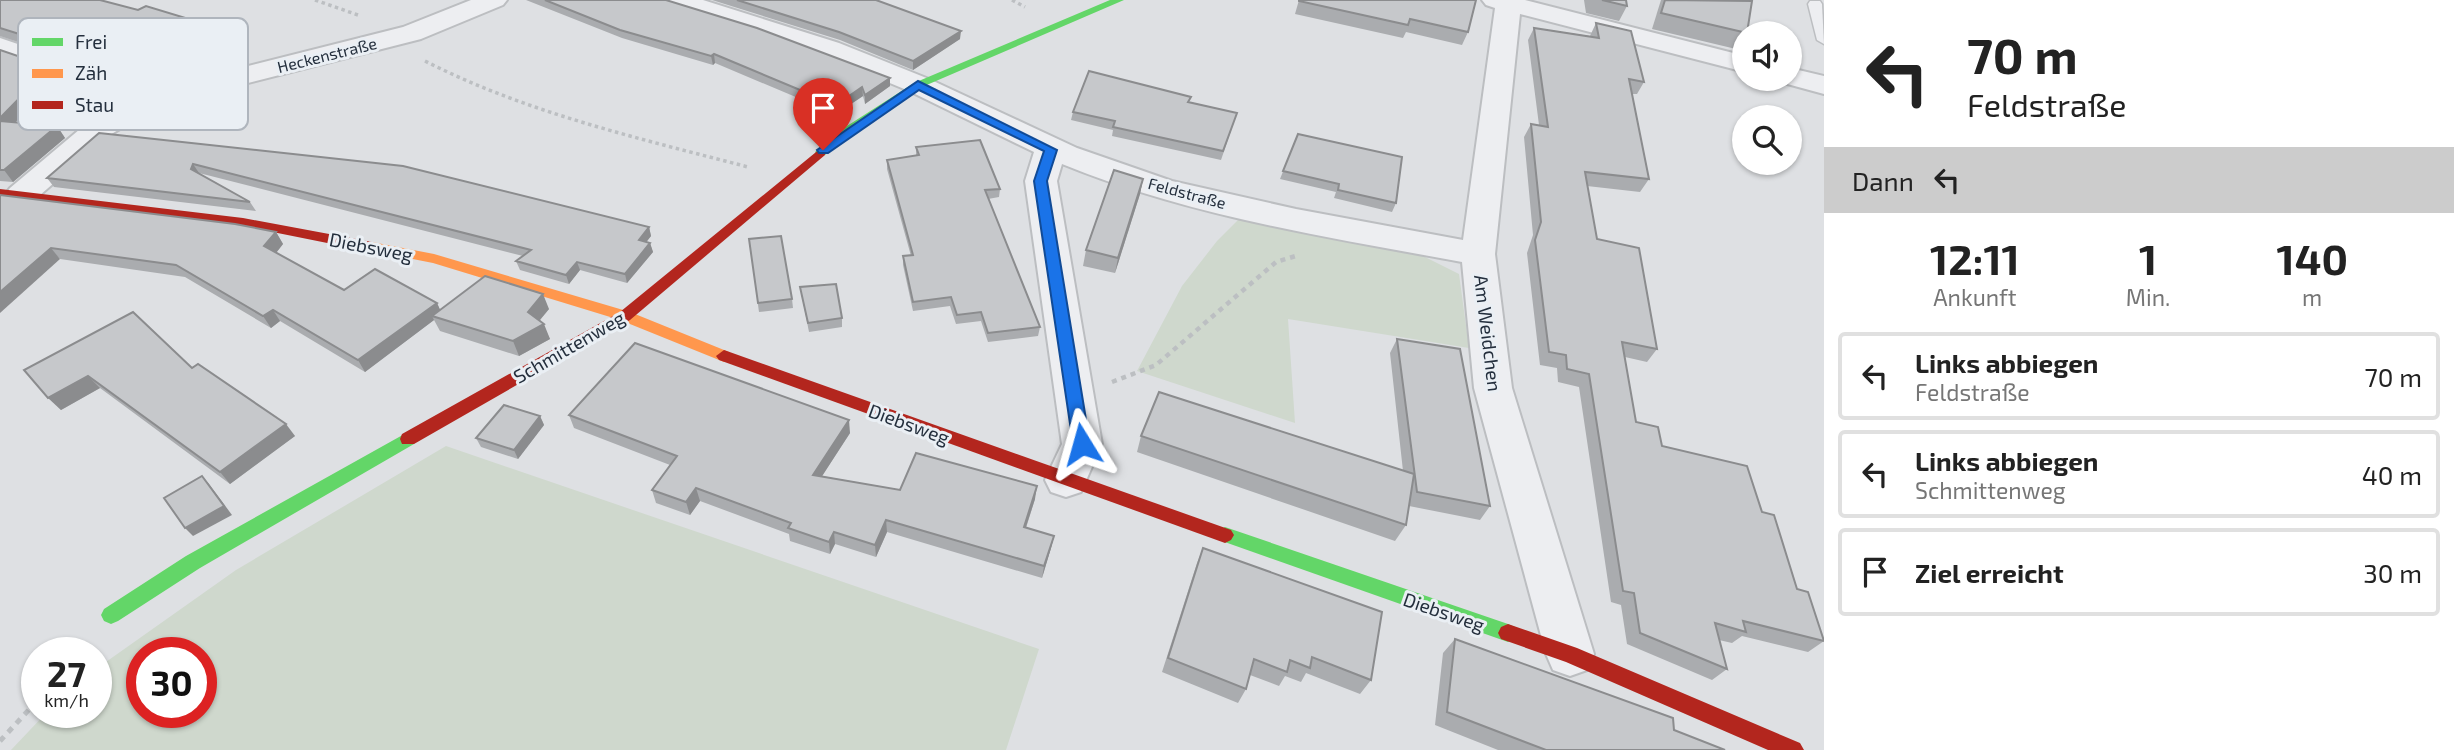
<!DOCTYPE html>
<html lang="de">
<meta charset="utf-8">
<style>
body{margin:0;font-family:"Exo 2",sans-serif;background:#f6f6f6;color:#222;height:100vh;display:flex;flex-direction:column;font-size:26px;white-space:nowrap}
*{box-sizing:border-box;margin:0}
p{font-size:23px;color:#767676}
.icon{flex:none;width:38px;height:38px;fill:none;stroke:currentColor;stroke-width:2;stroke-linecap:round;stroke-linejoin:round}
.map{position:relative;flex:1;overflow:hidden}
.panel{display:flex;flex-direction:column;background:#fff;width:630px}
.panel>*{flex:none}
.banner{background:#fff;color:#222;overflow:hidden}
.tools{position:absolute;left:1732px;top:21px;display:grid;gap:14px}
.tools a{display:grid;place-items:center;width:70px;height:70px;border-radius:50%;background:#fff;box-shadow:0 2px 5px #0004;font-size:35px}
.speed{position:absolute;left:21px;top:637px;display:flex;gap:14px;font-size:35px;font-weight:700;text-align:center}
.speed>*{display:grid;place-content:center;width:91px;height:91px;border-radius:50%;background:#fff;box-shadow:0 2px 5px #0004;line-height:1}
.speed small{font-size:18px;font-weight:400}
.speed .limit{border:10px solid #d22;background:#fff;color:#111}
.pin{position:absolute;display:grid;place-items:center;width:60px;height:60px;color:#fff;margin:-72px -30px;border-radius:50% 50% 50% 0;rotate:-45deg;box-shadow:0 0 7px #0007}
.pin .icon{rotate:45deg}
.me{position:absolute;width:77px;margin:-38px;rotate:352deg;stroke-linejoin:round;filter:drop-shadow(0 0 5px #0008)}
.turn{display:flex;align-items:center;gap:24px;height:147px;padding:0 28px;font-size:32px}
.turn .icon{width:91px;height:91px;stroke-width:2.5}
.turn b{display:block;font-size:49px;line-height:60px}
.then{display:flex;align-items:center;height:66px;padding:0 28px;background:#0003;gap:14px;font-size:26px}
.eta{display:flex;justify-content:space-evenly;align-items:center;height:119px;text-align:center}
.eta b{font-size:42px;font-weight:700;line-height:49px}
ul{padding:0;list-style:none}
li{display:flex;align-items:center;gap:21px;height:88px;margin:0 14px 10px;padding:0 14px;border:4px solid #e0e0e0;border-radius:7px}
li div{flex:1}
li b{display:block;font-size:26px}
li em{font-style:normal}
main{display:flex;flex:1;min-height:0}
.map>svg:first-child{display:block}
.green{fill:#cfd8cd;fill-rule:evenodd}
.lines{fill:none;stroke-linecap:round;stroke-linejoin:round}
.lane-casing{stroke:#bcbec1;stroke-width:3}
.street-casing{stroke:#bcbec1;stroke-width:4}
.path-far2{stroke:#bcbfc2;stroke-width:3.5;stroke-dasharray:3.5 3.5;stroke-linecap:butt}
.path-far1{stroke:#bcbfc2;stroke-width:4.5;stroke-dasharray:5 5;stroke-linecap:butt}
.path{stroke:#bcbfc2;stroke-width:5;stroke-dasharray:6 6;stroke-linecap:butt}
.lane{fill:#edeef1;fill-rule:evenodd}
.street{fill:#edeef1;fill-rule:evenodd}
.fast{fill:#63d668;fill-rule:evenodd}
.slow{fill:#ff974d;fill-rule:evenodd}
.jam{fill:#b3261e;fill-rule:evenodd}
.wall{fill:#aaacaf}
.shaded-wall{fill:#8b8c8e}
.building{fill:#c6c8cb;stroke:#8b8c8e;stroke-width:2}
.route{fill:#1a73e8;stroke:#114b97;stroke-width:2}
.labels{text-anchor:middle;stroke-width:6;stroke-linejoin:round;paint-order:stroke}
.far-street-label{font-size:16px;fill:#242f3d;stroke:#eaeff4}
.street-label{font-size:19px;fill:#242f3d;stroke:#eaeff4}
.key{fill:#eaeff4;stroke:#afb5bd;stroke-width:2}
.key-label{font-size:19px;fill:#242f3d}
</style>
<main>
<div class="map">
<svg width="1824" height="750" viewBox="0 0 1824 750">
<rect width="100%" height="100%" fill="#dee0e3"/>
<!-- green -->
<g class="green">
<path d="M 1239,219 L 1421,255 L 1459,274 L 1469,348 L 1288,319 L 1295,423 L 1137,371 L 1182,286 L 1217,241 Z"/>
<path d="M 446,446 L 1039,649 L 1006,750 L 11,750 L 47,712 L 96,712 L 96,669 L 236,570 ZM 142,653 L 201,653 L 201,712 L 142,712 Z"/>
</g>
<g class="lines">
<!-- lane casing -->
<g class="lane-casing">
<path id="lane" d="M 1810,1 L 1820,1 L 1822,4 L 1824,44 L 1817,40 L 1808,4 Z"/>
</g>
<!-- street casing -->
<g class="street-casing">
<g id="street">
<path d="M 471,0 L 507,0 L 503,5 L 421,39 L 161,105 L 108,136 L 32,202 L 21,205 L 10,202 L 5,195 L 10,188 L 86,124 L 127,100 L 0,55 L 0,38 L 153,90 L 403,27 Z"/>
<path d="M 662,0 L 703,0 L 839,43 L 929,79 L 1077,148 L 1172,181 L 1296,209 L 1463,240 L 1495,8 L 1486,5 L 1482,0 L 1525,0 L 1745,56 L 1745,72 L 1520,14 L 1495,254 L 1512,388 L 1594,654 L 1587,670 L 1570,676 L 1553,670 L 1546,654 L 1474,388 L 1462,262 C 1327,237 1189,216 1062,164 L 1057,181 L 1102,444 L 1081,492 L 1066,497 L 1051,492 L 1045,480 L 1062,444 L 1025,181 L 1034,152 L 909,91 L 849,66 L 759,34 L 666,5 Z"/>
<path d="M 1790,68 L 1824,76 L 1824,94 L 1780,82 L 1778,79 L 1790,79 Z"/>
</g>
</g>
<!-- path-far2 -->
<g class="path-far2">
<path d="M 315,0 L 358,15"/>
<path d="M 1012,0 L 1025,7"/>
<path d="M 425,61 C 527,113 638,138 748,167"/>
</g>
<!-- path-far1 -->
<path class="path-far1" d="M 1112,382 L 1156,365 L 1276,262 L 1299,255"/>
<!-- path -->
<path class="path" d="M 0,741 L 37,701"/>
<!-- lane -->
<use href="#lane" class="lane"/>
<!-- street -->
<use href="#street" class="street"/>
<!-- fast -->
<g class="fast">
<path d="M 1110,0 L 1124,0 L 922,87 L 844,139 L 825,155 L 817,155 L 815,152 L 836,133 L 914,83 Z"/>
<path d="M 408,432 L 414,434 L 416,439 L 414,444 L 200,568 L 118,621 L 111,624 L 104,621 L 101,615 L 104,609 L 186,556 Z"/>
<path d="M 1225,527 L 1508,624 L 1515,627 L 1518,633 L 1515,639 L 1508,642 L 1219,540 L 1216,535 L 1219,530 Z"/>
</g>
<!-- slow -->
<path class="slow" d="M 372,242 L 434,254 L 630,312 L 729,352 L 732,356 L 724,362 L 620,320 L 433,263 L 367,250 L 365,247 Z"/>
<!-- jam -->
<g class="jam">
<path d="M 821,148 L 825,149 L 825,155 L 630,320 L 414,444 L 402,444 L 400,439 L 402,434 L 620,312 Z"/>
<path d="M 0,189 L 243,218 L 372,242 L 379,247 L 372,252 L 243,226 L 0,197 Z"/>
<path d="M 724,350 L 1231,530 L 1234,535 L 1231,540 L 1225,543 L 719,360 L 716,356 Z"/>
<path d="M 1508,624 L 1577,648 L 1800,743 L 1804,750 L 1768,750 L 1566,662 L 1501,639 L 1498,633 L 1501,627 Z"/>
</g>
</g>
<!-- wall -->
<g class="wall">
<path d="M 0,0 L 231,41 L 227,43 L 230,48 L 183,76 L 88,46 L 75,61 L 0,36 Z"/>
<path d="M 526,0 L 666,0 L 890,78 L 890,86 L 865,104 L 863,96 L 836,114 L 715,63 L 713,65 L 622,38 Z"/>
<path d="M 712,0 L 876,0 L 960,39 L 913,70 L 840,40 Z"/>
<path d="M 1299,0 L 1476,0 L 1468,32 L 1462,45 L 1406,32 L 1403,38 L 1295,14 Z"/>
<path d="M 1584,0 L 1626,0 L 1627,6 L 1619,21 L 1586,13 Z"/>
<path d="M 1661,0 L 1748,0 L 1745,37 L 1736,49 L 1652,29 Z"/>
<path d="M 1596,23 L 1644,82 L 1637,94 L 1632,94 L 1649,179 L 1640,192 L 1587,186 L 1597,239 L 1657,349 L 1647,362 L 1625,357 L 1636,422 L 1662,446 L 1762,512 L 1797,589 L 1824,641 L 1808,652 L 1742,636 L 1732,643 L 1719,640 L 1727,669 L 1712,680 L 1627,644 L 1621,605 L 1611,602 L 1579,387 L 1558,382 L 1557,368 L 1540,365 L 1527,253 L 1533,235 L 1524,137 L 1531,124 L 1539,125 L 1528,40 L 1534,28 L 1590,36 Z"/>
<path d="M 0,50 L 58,78 L 15,123 L 57,126 L 65,138 L 13,182 L 0,181 Z"/>
<path d="M 1190,102 L 1237,113 L 1221,160 L 1112,136 L 1113,130 L 1071,120 L 1073,112 Z"/>
<path d="M 99,133 L 649,227 L 651,236 L 646,242 L 650,243 L 653,252 L 627,283 L 580,270 L 569,284 L 520,270 L 516,261 L 523,256 L 199,173 L 250,202 L 256,211 L 54,187 L 47,178 Z"/>
<path d="M 1298,134 L 1396,203 L 1392,212 L 1334,198 L 1336,192 L 1280,179 Z"/>
<path d="M 916,147 L 1000,189 L 999,197 L 988,199 L 1040,327 L 1038,336 L 988,342 L 981,321 L 956,324 L 950,306 L 913,311 L 903,265 L 903,256 L 911,256 L 887,169 L 887,160 L 916,156 Z"/>
<path d="M 1143,179 L 1140,194 L 1115,273 L 1083,266 L 1086,250 Z"/>
<path d="M 0,195 L 276,232 L 283,244 L 276,253 L 344,290 L 437,303 L 440,310 L 549,309 L 540,320 L 550,339 L 519,356 L 440,331 L 434,320 L 365,372 L 280,321 L 271,328 L 185,277 L 60,259 Z"/>
<path d="M 749,239 L 792,299 L 793,308 L 759,312 Z"/>
<path d="M 800,287 L 842,318 L 842,327 L 809,332 Z"/>
<path d="M 1397,339 L 1490,506 L 1480,520 L 1409,506 L 1406,525 L 1395,541 L 1137,452 L 1141,436 L 1403,471 L 1390,353 Z"/>
<path d="M 192,368 L 295,436 L 230,484 L 100,388 L 61,410 L 24,370 Z"/>
<path d="M 569,415 L 850,433 L 822,476 L 900,490 L 1035,499 L 1026,528 L 1054,536 L 1051,548 L 1042,578 L 887,532 L 876,557 L 835,544 L 830,554 L 790,541 L 789,534 L 700,501 L 690,515 L 656,503 L 652,490 L 670,465 L 574,428 Z"/>
<path d="M 540,416 L 544,425 L 518,459 L 481,447 L 476,438 Z"/>
<path d="M 1203,548 L 1371,680 L 1360,694 L 1306,673 L 1301,682 L 1285,676 L 1279,686 L 1250,675 L 1246,689 L 1238,703 L 1162,672 L 1197,563 Z"/>
<path d="M 1455,639 L 1674,730 L 1725,750 L 1498,750 L 1435,725 L 1443,653 Z"/>
</g>
<!-- shaded-wall -->
<g class="shaded-wall">
<path d="M 225,30 L 231,41 L 227,43 L 230,48 L 183,76 L 176,65 L 215,35 Z"/>
<path d="M 961,31 L 960,39 L 913,70 L 913,61 Z"/>
<path d="M 81,35 L 88,46 L 75,61 L 67,49 Z"/>
<path d="M 714,54 L 715,63 L 713,65 L 711,56 Z"/>
<path d="M 50,67 L 58,78 L 6,132 L 0,124 L 0,118 Z"/>
<path d="M 890,78 L 890,86 L 865,104 L 865,95 Z"/>
<path d="M 862,87 L 863,96 L 836,114 L 836,105 Z"/>
<path d="M 57,126 L 65,138 L 13,182 L 4,170 Z"/>
<path d="M 193,164 L 199,173 L 191,169 Z"/>
<path d="M 1143,179 L 1140,194 L 1115,273 L 1118,258 Z"/>
<path d="M 649,227 L 651,236 L 641,249 L 639,240 Z"/>
<path d="M 276,232 L 283,244 L 272,258 L 264,246 Z"/>
<path d="M 650,243 L 653,252 L 627,283 L 625,274 Z"/>
<path d="M 51,248 L 60,259 L 0,313 L 0,292 Z"/>
<path d="M 577,262 L 580,270 L 569,284 L 566,275 Z"/>
<path d="M 543,294 L 549,309 L 534,327 L 528,312 Z"/>
<path d="M 437,303 L 442,314 L 432,316 L 434,320 L 365,372 L 358,360 Z"/>
<path d="M 273,310 L 280,321 L 271,328 L 263,316 Z"/>
<path d="M 544,324 L 550,339 L 519,356 L 513,341 Z"/>
<path d="M 88,376 L 100,388 L 61,410 L 48,398 Z"/>
<path d="M 540,416 L 544,425 L 518,459 L 514,450 Z"/>
<path d="M 849,420 L 850,433 L 815,487 L 813,475 Z"/>
<path d="M 286,424 L 295,436 L 230,484 L 220,472 Z"/>
<path d="M 202,476 L 209,484 L 232,515 L 193,536 L 185,528 Z"/>
<path d="M 1037,486 L 1035,499 L 1022,539 L 1024,527 Z"/>
<path d="M 696,488 L 700,501 L 690,515 L 686,502 Z"/>
<path d="M 886,520 L 887,532 L 876,557 L 875,545 Z"/>
<path d="M 834,532 L 835,544 L 830,554 L 829,542 Z"/>
<path d="M 1054,536 L 1051,548 L 1042,578 L 1044,566 Z"/>
</g>
<!-- building -->
<g class="building">
<path d="M 0,0 L 100,0 L 138,10 L 146,6 L 225,30 L 215,35 L 224,37 L 176,65 L 81,35 L 67,49 L 0,28 Z"/>
<path d="M 545,0 L 666,0 L 757,28 L 890,78 L 865,95 L 862,87 L 836,105 L 714,54 L 711,56 L 620,30 Z"/>
<path d="M 737,0 L 876,0 L 961,31 L 913,61 L 839,32 Z"/>
<path d="M 1299,0 L 1476,0 L 1468,32 L 1410,19 L 1408,25 L 1299,1 Z"/>
<path d="M 1602,0 L 1626,0 L 1627,6 Z"/>
<path d="M 1665,0 L 1752,1 L 1747,33 L 1661,13 Z"/>
<path d="M 1596,23 L 1631,31 L 1644,82 L 1629,79 L 1649,179 L 1585,172 L 1597,239 L 1639,248 L 1657,349 L 1622,342 L 1636,422 L 1658,427 L 1662,446 L 1747,466 L 1762,512 L 1774,515 L 1797,589 L 1808,592 L 1824,641 L 1743,621 L 1746,632 L 1715,623 L 1727,669 L 1640,633 L 1634,593 L 1623,591 L 1589,374 L 1567,369 L 1566,355 L 1549,352 L 1535,240 L 1541,222 L 1531,124 L 1548,127 L 1534,28 L 1599,38 Z"/>
<path d="M 0,50 L 50,67 L 0,118 Z"/>
<path d="M 1089,71 L 1191,97 L 1188,102 L 1237,113 L 1223,151 L 1113,127 L 1115,121 L 1073,112 Z"/>
<path d="M 0,121 L 57,126 L 4,170 L 0,170 Z"/>
<path d="M 99,133 L 403,166 L 649,227 L 639,240 L 650,243 L 625,274 L 577,262 L 566,275 L 516,261 L 531,250 L 193,164 L 191,169 L 250,202 L 47,178 Z"/>
<path d="M 1298,134 L 1402,157 L 1396,203 L 1338,190 L 1339,184 L 1283,171 Z"/>
<path d="M 980,140 L 1000,189 L 985,190 L 1040,327 L 988,333 L 981,312 L 957,315 L 951,297 L 913,302 L 903,256 L 913,255 L 887,160 L 919,155 L 916,147 Z"/>
<path d="M 1114,170 L 1143,179 L 1118,258 L 1086,250 Z"/>
<path d="M 0,195 L 235,224 L 276,232 L 264,246 L 344,290 L 375,269 L 437,303 L 358,360 L 273,310 L 263,316 L 176,265 L 51,248 L 0,292 Z"/>
<path d="M 781,236 L 792,299 L 758,303 L 749,239 Z"/>
<path d="M 485,276 L 543,294 L 528,312 L 544,324 L 513,341 L 432,316 Z"/>
<path d="M 836,284 L 842,318 L 808,323 L 800,287 Z"/>
<path d="M 133,312 L 192,368 L 198,364 L 286,424 L 220,472 L 88,376 L 48,398 L 24,370 Z"/>
<path d="M 1397,339 L 1460,349 L 1490,506 L 1417,492 Z"/>
<path d="M 635,343 L 849,420 L 813,475 L 900,490 L 916,453 L 1037,486 L 1024,527 L 1054,536 L 1044,566 L 886,520 L 875,545 L 834,532 L 829,542 L 788,528 L 791,523 L 696,488 L 686,502 L 652,490 L 677,456 L 569,415 Z"/>
<path d="M 1159,392 L 1414,474 L 1406,525 L 1141,436 Z"/>
<path d="M 504,405 L 540,416 L 514,450 L 476,438 Z"/>
<path d="M 202,476 L 224,506 L 185,528 L 164,498 Z"/>
<path d="M 1203,548 L 1382,612 L 1371,680 L 1312,657 L 1310,668 L 1290,660 L 1287,672 L 1254,659 L 1246,689 L 1168,658 Z"/>
<path d="M 1455,639 L 1673,718 L 1674,730 L 1725,750 L 1546,750 L 1447,712 Z"/>
</g>
<!-- route -->
<path class="route" d="M 918,81 L 1057,150 L 1047,181 L 1090,444 L 1088,449 L 1076,449 L 1073,444 L 1034,181 L 1044,151 L 919,90 L 828,153 L 819,153 L 817,150 Z"/>
<g class="labels">
<!-- far-street labels -->
<g class="far-street-label">
<text transform="translate(327 55) rotate(-14)" y="6">Heckenstraße</text>
<text transform="translate(1187 193) rotate(15)" y="6">Feldstraße</text>
</g>
<!-- street labels -->
<g class="street-label">
<text transform="translate(371 247) rotate(11)" y="7">Diebsweg</text>
<text transform="translate(1488 333) rotate(83)" y="7">Am Weidchen</text>
<text transform="translate(569 347) rotate(-30)" y="7">Schmittenweg</text>
<text transform="translate(909 424) rotate(20)" y="7">Diebsweg</text>
<text transform="translate(1444 612) rotate(19)" y="7">Diebsweg</text>
</g>
</g>
<!-- legend -->
<rect x="18" y="18" width="230" height="112" rx="10" class="key"/>
<rect x="32" y="38" width="31" height="8" fill="#63d668"/>
<rect x="32" y="69" width="31" height="9" fill="#ff974d"/>
<rect x="32" y="101" width="31" height="8" fill="#b3261e"/>
<g class="key-label">
<text x="75" y="49">Frei</text>
<text x="75" y="80">Zäh</text>
<text x="75" y="112">Stau</text>
</g>
</svg>
<div class="tools">
<a><svg class="icon" aria-label="sound" viewBox="0 0 24 24"><path d="M4 9h4l5-4v14l-5-4H4zM17 9q2 3 0 6"/></svg></a>
<a><svg class="icon" aria-label="search" viewBox="0 0 24 24"><circle cx="10" cy="10" r="6"/><path d="M15 15l6 6"/></svg></a>
</div>
<div class="speed"><div>27<small>km/h</small></div><div class="limit">30</div></div>
<div class="pin" style="left:823px;top:150px;background:#d93025"><svg class="icon" aria-label="arrive" viewBox="0 0 24 24"><path d="M6 21V4h12l-3 4 3 4H6"/></svg></div>
<svg class="me" style="left:1082px;top:444px" viewBox="-20 -20 40 40"><path d="M0-17L14 15 0 8-14 15z" fill="#1a73e8" stroke="#fff" stroke-width="4"/></svg>
</div>
<section class="panel">
<div class="banner">
<div class="turn"><svg class="icon" aria-label="left" viewBox="0 0 24 24"><path d="M17 20v-9H6M10 6l-5 5 5 5"/></svg><div><b>70 m</b>Feldstraße</div></div>
<div class="then">Dann<svg class="icon" aria-label="left" viewBox="0 0 24 24"><path d="M17 20v-9H6M10 6l-5 5 5 5"/></svg></div>
</div>
<div class="eta">
<div><b>12:11</b><p>Ankunft</p></div>
<div><b>1</b><p>Min.</p></div>
<div><b>140</b><p>m</p></div>
</div>
<ul>
<li><svg class="icon" aria-label="left" viewBox="0 0 24 24"><path d="M17 20v-9H6M10 6l-5 5 5 5"/></svg><div><b>Links abbiegen</b><p>Feldstraße</p></div><em>70 m</em></li>
<li><svg class="icon" aria-label="left" viewBox="0 0 24 24"><path d="M17 20v-9H6M10 6l-5 5 5 5"/></svg><div><b>Links abbiegen</b><p>Schmittenweg</p></div><em>40 m</em></li>
<li><svg class="icon" aria-label="arrive" viewBox="0 0 24 24"><path d="M6 21V4h12l-3 4 3 4H6"/></svg><div><b>Ziel erreicht</b></div><em>30 m</em></li>
</ul>
</section>
</main>
